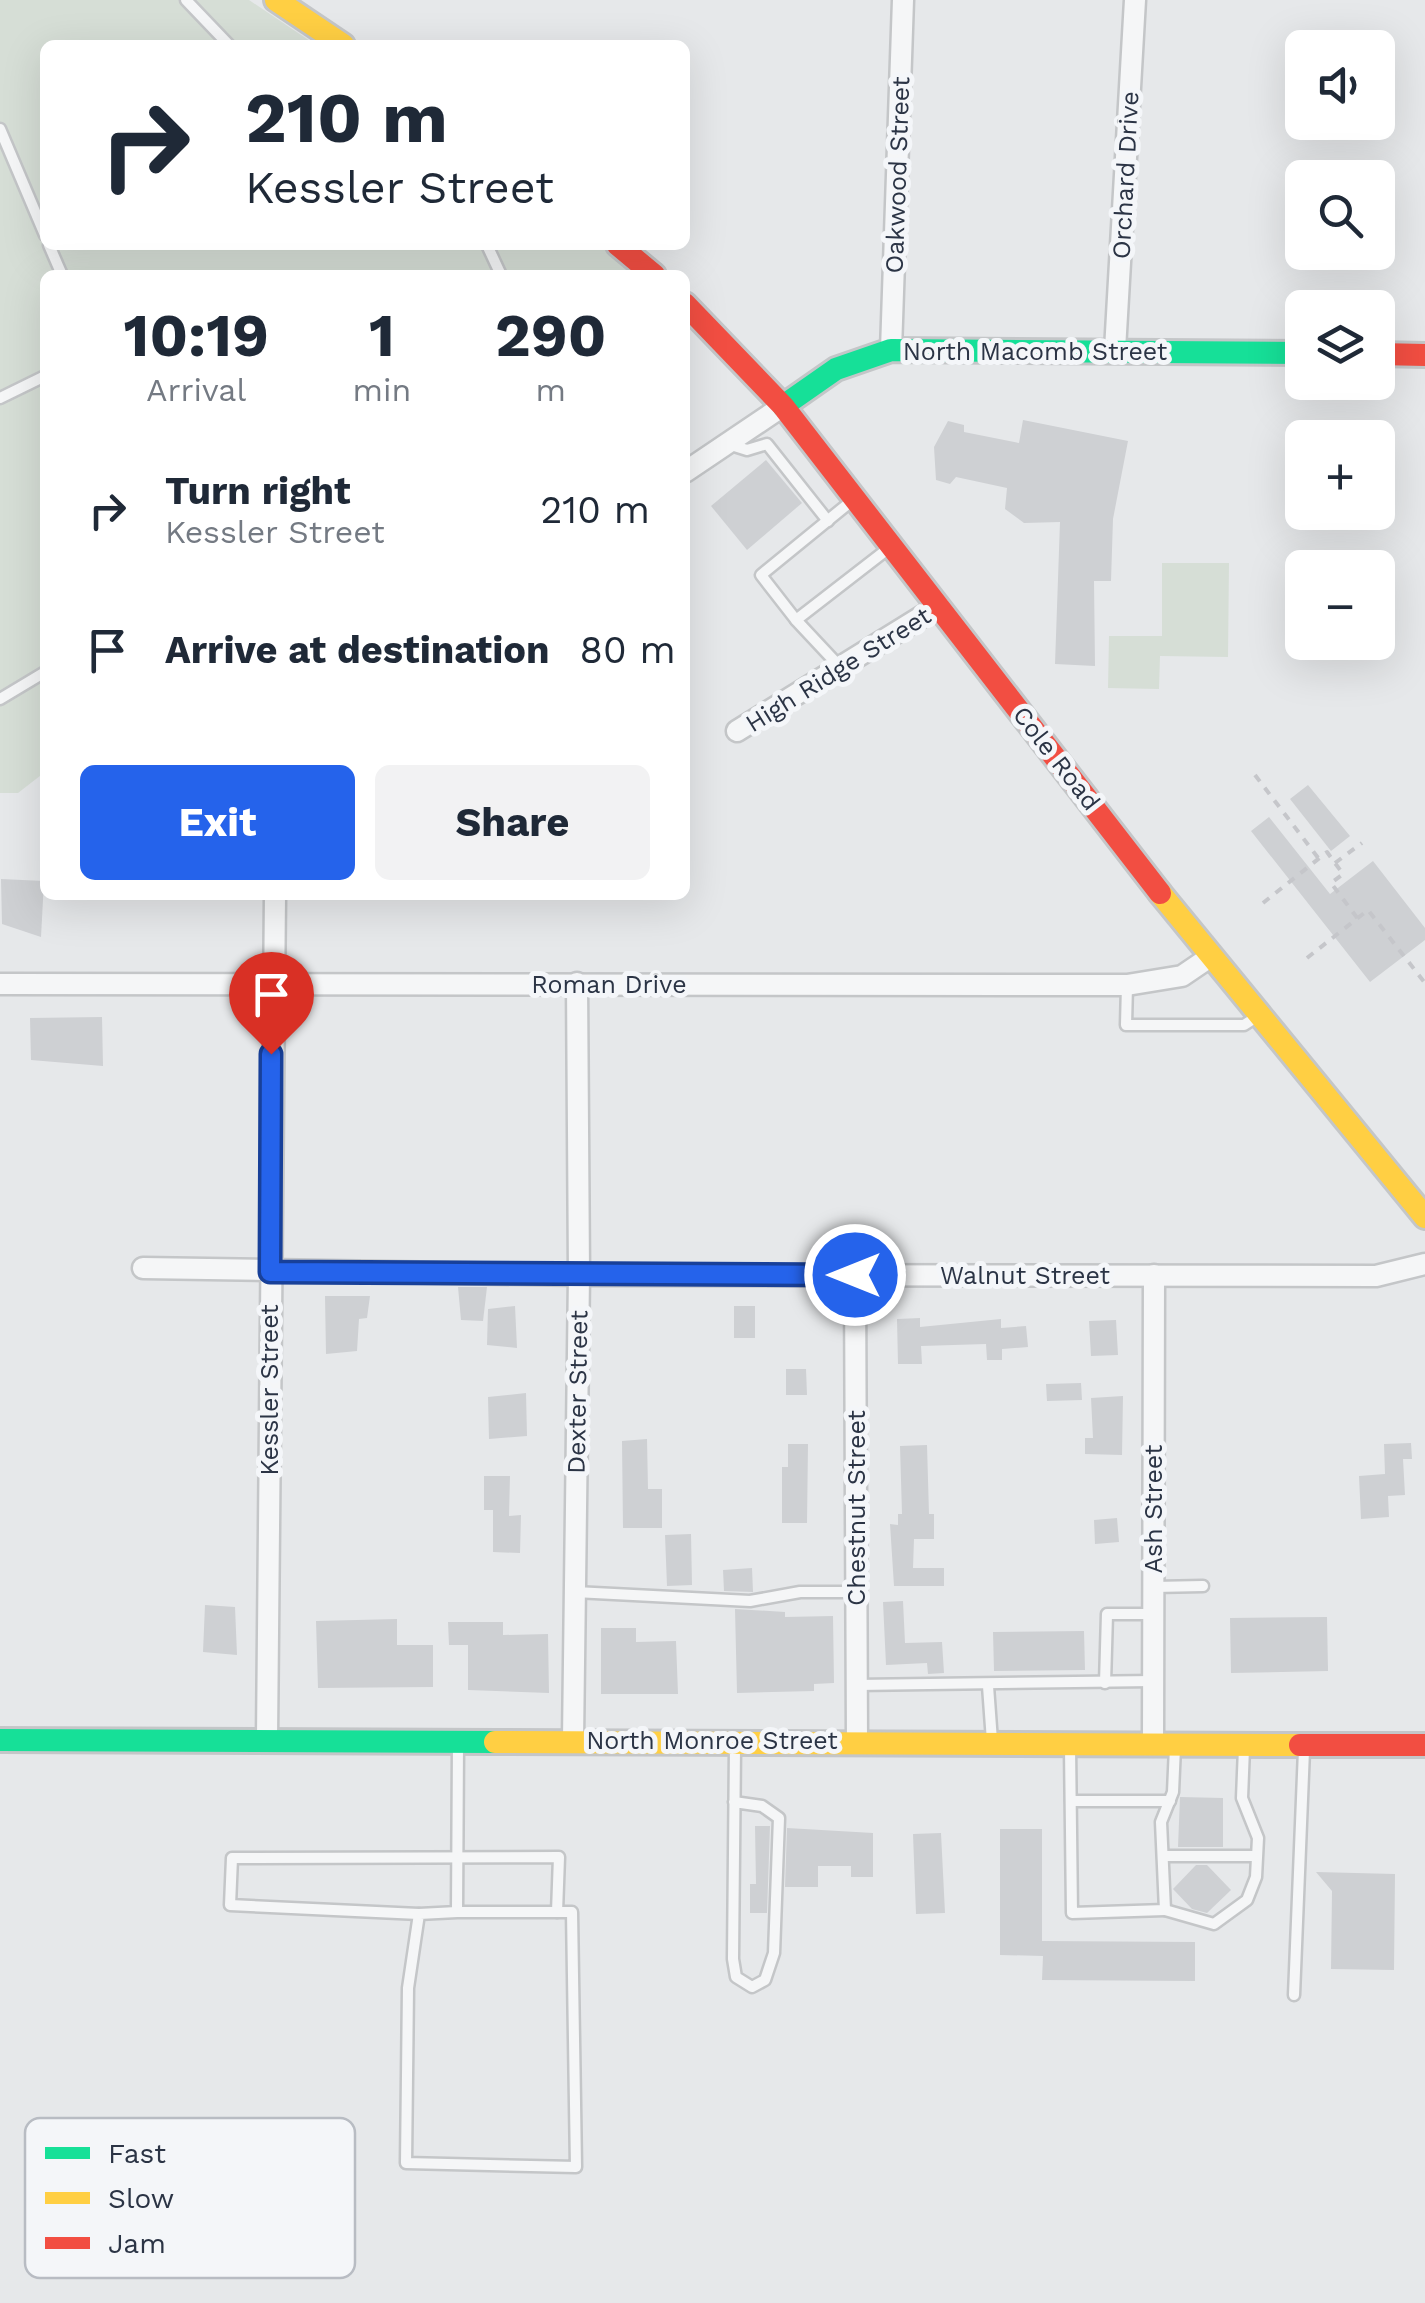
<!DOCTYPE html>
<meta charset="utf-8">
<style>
body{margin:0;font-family:"Work Sans",sans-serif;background:#f2f2f3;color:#1f2937;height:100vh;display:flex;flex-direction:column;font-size:38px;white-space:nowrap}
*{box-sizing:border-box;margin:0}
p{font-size:32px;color:#747a83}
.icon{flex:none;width:55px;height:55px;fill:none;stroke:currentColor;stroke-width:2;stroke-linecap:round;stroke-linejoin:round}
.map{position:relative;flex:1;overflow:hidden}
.details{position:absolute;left:40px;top:270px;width:650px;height:630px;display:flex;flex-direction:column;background:#fff;border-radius:15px;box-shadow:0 10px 40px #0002}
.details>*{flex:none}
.guide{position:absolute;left:40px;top:40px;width:650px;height:210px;border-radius:15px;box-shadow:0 10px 40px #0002;background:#fff;color:#1f2937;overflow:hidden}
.fabs{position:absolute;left:1285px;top:30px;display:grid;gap:20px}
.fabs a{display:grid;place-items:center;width:110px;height:110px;border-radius:15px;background:#fff;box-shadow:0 10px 40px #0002;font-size:50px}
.pin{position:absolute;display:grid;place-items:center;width:85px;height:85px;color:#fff;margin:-102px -42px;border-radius:50% 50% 50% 0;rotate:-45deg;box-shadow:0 0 10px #0007}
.pin .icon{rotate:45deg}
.me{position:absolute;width:110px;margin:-55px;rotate:270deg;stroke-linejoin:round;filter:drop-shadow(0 0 8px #0008)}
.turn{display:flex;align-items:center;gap:35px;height:210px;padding:0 40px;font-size:45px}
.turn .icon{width:130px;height:130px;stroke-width:2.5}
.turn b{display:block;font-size:70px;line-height:85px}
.eta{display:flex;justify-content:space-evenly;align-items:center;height:170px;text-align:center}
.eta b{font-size:60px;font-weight:700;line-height:70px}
.button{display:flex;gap:20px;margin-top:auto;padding:20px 40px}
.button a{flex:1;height:115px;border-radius:15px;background:#2563eb;color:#fff;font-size:40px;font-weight:700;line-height:115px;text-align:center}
.button a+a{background:#f2f2f3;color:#1f2937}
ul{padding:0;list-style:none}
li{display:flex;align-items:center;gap:30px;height:140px;padding:0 40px}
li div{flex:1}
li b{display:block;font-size:38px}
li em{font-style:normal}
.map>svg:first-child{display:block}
.green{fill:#d6ded6}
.building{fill:#ced0d3}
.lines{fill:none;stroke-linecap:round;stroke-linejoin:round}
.lane-casing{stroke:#c4c6c8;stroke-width:15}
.street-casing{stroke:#c4c6c8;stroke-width:25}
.fast-casing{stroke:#c4c6c8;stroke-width:28}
.slow-casing{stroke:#c4c6c8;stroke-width:28}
.jam-casing{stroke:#c4c6c8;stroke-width:28}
.path{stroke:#c5c6ca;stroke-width:4;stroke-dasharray:8 8;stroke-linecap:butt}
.lane{stroke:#f5f6f7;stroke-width:10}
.street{stroke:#f5f6f7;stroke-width:20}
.fast{stroke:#16e098;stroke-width:22}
.slow{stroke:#ffcf43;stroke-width:22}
.jam{stroke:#f24e42;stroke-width:22}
.route-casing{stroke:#184099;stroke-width:25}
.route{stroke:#2563eb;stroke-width:18}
.labels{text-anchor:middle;stroke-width:10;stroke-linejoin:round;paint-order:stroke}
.street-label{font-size:25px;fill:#2b3445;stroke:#f4f6f9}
.key{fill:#f4f6f9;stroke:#b8bcc3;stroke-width:2.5}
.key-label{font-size:28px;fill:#2b3445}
</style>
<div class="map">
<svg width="1425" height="2303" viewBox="0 0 1425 2303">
<rect width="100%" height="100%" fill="#e6e8ea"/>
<!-- green -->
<g class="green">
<path d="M 0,0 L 249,0 L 316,45 L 45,45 L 45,245 L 601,245 L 636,275 L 45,275 L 45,772 L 18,793 L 0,793 Z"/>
<path d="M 1162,563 L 1229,563 L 1228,657 L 1160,656 L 1159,689 L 1108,688 L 1109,636 L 1162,636 Z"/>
</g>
<!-- building -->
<g class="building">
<path d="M 1023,420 L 1128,441 L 1113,519 L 1111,581 L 1094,581 L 1095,666 L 1055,664 L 1060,522 L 1024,523 L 1005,509 L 1007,488 L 956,477 L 950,484 L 936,480 L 934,447 L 948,421 L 964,425 L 964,432 L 1019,443 Z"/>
<path d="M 766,460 L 802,503 L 747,550 L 711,506 Z"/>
<path d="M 1308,785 L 1350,836 L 1331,851 L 1290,799 Z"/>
<path d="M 1269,817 L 1330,894 L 1373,861 L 1425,928 L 1425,940 L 1370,982 L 1251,831 Z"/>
<path d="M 1,879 L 44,881 L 41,937 L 2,924 Z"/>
<path d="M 102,1017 L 103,1066 L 31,1060 L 30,1018 Z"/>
<path d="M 458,1287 L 487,1287 L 483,1321 L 461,1320 Z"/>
<path d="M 325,1296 L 370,1296 L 367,1318 L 359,1319 L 357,1351 L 326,1354 Z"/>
<path d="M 515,1306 L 517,1348 L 487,1345 L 488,1309 Z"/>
<rect x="734" y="1306" width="21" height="32"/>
<path d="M 920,1318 L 920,1327 L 1001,1319 L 1001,1328 L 1026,1326 L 1028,1347 L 1002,1349 L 1002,1360 L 987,1360 L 986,1344 L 921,1346 L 922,1364 L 898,1364 L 897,1319 Z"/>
<path d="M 1116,1320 L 1118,1355 L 1091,1356 L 1089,1321 Z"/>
<path d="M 786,1369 L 806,1369 L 807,1395 L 786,1395 Z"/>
<path d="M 1081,1383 L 1082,1400 L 1047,1401 L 1046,1384 Z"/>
<path d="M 526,1393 L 527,1436 L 489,1439 L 488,1397 Z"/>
<path d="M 1123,1396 L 1122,1455 L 1085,1454 L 1085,1438 L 1093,1438 L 1091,1398 Z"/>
<path d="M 647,1439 L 648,1489 L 662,1489 L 662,1528 L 623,1528 L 622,1441 Z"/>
<path d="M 1411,1443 L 1412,1459 L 1403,1459 L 1405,1495 L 1388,1496 L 1389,1517 L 1361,1519 L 1359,1476 L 1385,1474 L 1384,1444 Z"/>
<path d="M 788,1444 L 808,1444 L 807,1523 L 782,1523 L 782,1467 L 788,1467 Z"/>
<path d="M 927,1445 L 929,1514 L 934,1514 L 934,1539 L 914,1539 L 913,1568 L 944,1568 L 944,1586 L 894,1586 L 890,1524 L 898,1525 L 898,1514 L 902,1514 L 900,1446 Z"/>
<path d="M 484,1476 L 510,1476 L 509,1516 L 521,1515 L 520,1553 L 493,1552 L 493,1510 L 484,1510 Z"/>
<path d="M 1117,1518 L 1119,1542 L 1095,1544 L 1094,1520 Z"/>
<path d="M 691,1534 L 692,1585 L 667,1586 L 665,1535 Z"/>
<path d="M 752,1568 L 753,1592 L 724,1591 L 723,1570 Z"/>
<path d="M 903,1601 L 905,1643 L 942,1642 L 944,1673 L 928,1674 L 927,1663 L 886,1665 L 883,1602 Z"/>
<path d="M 205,1605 L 235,1607 L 237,1655 L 203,1652 Z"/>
<path d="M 735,1609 L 785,1612 L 785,1617 L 833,1616 L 834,1683 L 814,1684 L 814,1691 L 737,1693 Z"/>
<path d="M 1327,1617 L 1328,1671 L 1231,1673 L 1230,1618 Z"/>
<path d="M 397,1619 L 397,1645 L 433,1645 L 433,1687 L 318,1688 L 316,1621 Z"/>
<path d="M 448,1622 L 503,1622 L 503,1635 L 548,1634 L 549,1693 L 468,1690 L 468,1645 L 449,1645 Z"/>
<path d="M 601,1628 L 636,1628 L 636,1642 L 676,1641 L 678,1694 L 601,1694 Z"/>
<path d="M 1084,1631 L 1085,1670 L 994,1671 L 993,1632 Z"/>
<path d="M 1180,1797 L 1223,1798 L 1223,1847 L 1178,1847 Z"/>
<path d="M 755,1826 L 770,1826 L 767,1913 L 750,1913 L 750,1884 L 756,1884 Z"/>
<path d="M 787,1828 L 873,1833 L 873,1877 L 851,1877 L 851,1866 L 818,1866 L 818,1887 L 785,1887 Z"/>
<path d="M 1000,1829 L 1042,1829 L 1042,1941 L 1195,1942 L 1195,1981 L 1042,1980 L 1043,1956 L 1000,1955 Z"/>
<path d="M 941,1833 L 945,1913 L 916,1914 L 913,1834 Z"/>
<path d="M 1196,1865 L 1207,1865 L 1231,1890 L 1207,1913 L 1192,1909 L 1173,1889 Z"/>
<path d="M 1316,1872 L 1395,1874 L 1394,1970 L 1331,1969 L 1332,1891 Z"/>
</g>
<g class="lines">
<!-- lane casing -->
<g class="lane-casing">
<g id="lane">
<path d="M 186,0 L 229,45"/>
<path d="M 0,129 L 45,235"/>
<path d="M 49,245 L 62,275"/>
<path d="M 487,245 L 501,275"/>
<path d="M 0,398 L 45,376"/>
<path d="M 728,444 L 747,450 L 767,444 L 828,521"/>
<path d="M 796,620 L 761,575 L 854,499"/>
<path d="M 840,667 L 796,620 L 889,548"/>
<path d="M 0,699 L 45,672"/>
<path d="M 1127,985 L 1126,1025 L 1244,1025 L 1258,1016"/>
<path d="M 1154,1587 L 1203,1586"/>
<path d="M 575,1592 L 750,1601 L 800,1592 L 856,1592"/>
<path d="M 1105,1683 L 1107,1614 L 1153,1614"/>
<path d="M 857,1685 L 1153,1681"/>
<path d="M 988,1686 L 992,1741"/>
<path d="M 1070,1748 L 1072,1913 L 1165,1910 L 1161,1822 L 1173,1792 L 1175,1747"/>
<path d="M 1071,1801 L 1170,1801"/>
<path d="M 734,1802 L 762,1806 L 779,1818 L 774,1953 L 765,1980 L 752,1987 L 736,1977 L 733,1959 L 735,1747"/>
<path d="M 1163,1856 L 1254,1856"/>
<path d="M 1165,1910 L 1214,1924 L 1247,1900 L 1256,1877 L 1258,1838 L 1242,1798 L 1244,1748"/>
<path d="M 457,1912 L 572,1912 L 576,2167 L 406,2163 L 408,1988 L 419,1914 L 457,1912 L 458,1745"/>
<path d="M 419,1914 L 230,1905 L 232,1858 L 559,1857 L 557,1912"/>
<path d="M 1294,1995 L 1304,1750"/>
</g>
</g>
<!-- street casing -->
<g class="street-casing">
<g id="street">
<path d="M 891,350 L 903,0"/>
<path d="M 1115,350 L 1135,0"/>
<path d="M 685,472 L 783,406"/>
<path d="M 737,731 L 939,606"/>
<path d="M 0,984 L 1127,985 L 1182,976 L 1210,957"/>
<path d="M 143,1268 L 579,1275 L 1376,1276 L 1425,1264"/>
<path d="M 855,1275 L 857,1741"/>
<path d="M 267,1738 L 275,895"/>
<path d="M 573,1740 L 579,1275 L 577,983"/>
<path d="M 1153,1743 L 1154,1275"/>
</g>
</g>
<!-- fast casing -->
<g class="fast-casing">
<g id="fast">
<path d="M 783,406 L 836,369 L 891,350 L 1302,353"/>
<path d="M 0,1740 L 495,1742"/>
</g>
</g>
<!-- slow casing -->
<g class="slow-casing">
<g id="slow">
<path d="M 276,0 L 343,45"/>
<path d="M 1160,893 L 1425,1217"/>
<path d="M 495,1742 L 1300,1745"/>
</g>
</g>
<!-- jam casing -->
<g class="jam-casing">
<g id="jam">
<path d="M 618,245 L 654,275"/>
<path d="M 685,304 L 783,406 L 1160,893"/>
<path d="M 1378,354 L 1425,355"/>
<path d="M 1300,1745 L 1425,1745"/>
</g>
</g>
<!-- path -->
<g class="path">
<path d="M 1255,775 L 1319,859"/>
<path d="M 1335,863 L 1362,843"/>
<path d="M 1263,903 L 1327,852 L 1343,874 L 1331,883 L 1358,919"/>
<path d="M 1307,958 L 1368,910 L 1425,983"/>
</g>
<!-- lane -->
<use href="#lane" class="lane"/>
<!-- street -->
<use href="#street" class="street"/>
<!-- fast -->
<use href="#fast" class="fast"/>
<!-- slow -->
<use href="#slow" class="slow"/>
<!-- jam -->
<use href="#jam" class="jam"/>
</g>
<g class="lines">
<!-- route casing -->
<g class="route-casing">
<path id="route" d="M 271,1054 L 270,1272 L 855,1275"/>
</g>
<!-- route -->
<use href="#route" class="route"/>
</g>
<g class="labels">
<!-- street labels -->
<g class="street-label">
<text transform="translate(897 175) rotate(-88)" y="9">Oakwood Street</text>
<text transform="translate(1125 175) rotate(-87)" y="9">Orchard Drive</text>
<text x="1035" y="360">North Macomb Street</text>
<text transform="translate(838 669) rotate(-32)" y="9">High Ridge Street</text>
<text transform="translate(1057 758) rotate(52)" y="9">Cole Road</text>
<text x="609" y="993">Roman Drive</text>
<text x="1025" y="1284">Walnut Street</text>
<text transform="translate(269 1390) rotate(-90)" y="9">Kessler Street</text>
<text transform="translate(577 1392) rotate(-89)" y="9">Dexter Street</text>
<text transform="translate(856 1508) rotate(-90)" y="9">Chestnut Street</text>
<text transform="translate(1153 1509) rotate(-90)" y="9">Ash Street</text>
<text x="712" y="1749">North Monroe Street</text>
</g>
</g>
<!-- legend -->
<rect x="25" y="2118" width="330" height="160" rx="15" class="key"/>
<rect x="45" y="2147" width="45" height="12" fill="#16e098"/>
<rect x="45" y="2192" width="45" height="12" fill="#ffcf43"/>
<rect x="45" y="2237" width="45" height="12" fill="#f24e42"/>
<g class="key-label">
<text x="108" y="2163">Fast</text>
<text x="108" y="2208">Slow</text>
<text x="108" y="2253">Jam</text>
</g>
</svg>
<div class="fabs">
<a><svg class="icon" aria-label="sound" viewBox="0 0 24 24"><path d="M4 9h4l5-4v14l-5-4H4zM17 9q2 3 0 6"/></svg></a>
<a><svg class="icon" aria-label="search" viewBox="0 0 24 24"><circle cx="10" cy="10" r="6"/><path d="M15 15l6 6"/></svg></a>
<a><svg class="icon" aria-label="layers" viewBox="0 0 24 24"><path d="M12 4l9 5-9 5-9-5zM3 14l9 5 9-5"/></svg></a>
<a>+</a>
<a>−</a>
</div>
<div class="pin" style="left:271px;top:1054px;background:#d93025"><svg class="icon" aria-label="arrive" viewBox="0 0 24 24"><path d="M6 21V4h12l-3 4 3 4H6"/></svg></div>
<svg class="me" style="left:855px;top:1275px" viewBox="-20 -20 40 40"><circle r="17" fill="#2563eb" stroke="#fff" stroke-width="3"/><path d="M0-11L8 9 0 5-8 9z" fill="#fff"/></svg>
<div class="guide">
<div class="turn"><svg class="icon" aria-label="right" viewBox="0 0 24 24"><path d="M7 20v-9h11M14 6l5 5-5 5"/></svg><div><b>210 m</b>Kessler Street</div></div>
</div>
<section class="details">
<div class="eta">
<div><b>10:19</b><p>Arrival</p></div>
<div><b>1</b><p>min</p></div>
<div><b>290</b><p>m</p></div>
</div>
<ul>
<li><svg class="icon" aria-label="right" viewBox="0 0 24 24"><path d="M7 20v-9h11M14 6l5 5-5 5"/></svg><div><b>Turn right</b><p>Kessler Street</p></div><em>210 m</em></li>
<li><svg class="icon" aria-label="arrive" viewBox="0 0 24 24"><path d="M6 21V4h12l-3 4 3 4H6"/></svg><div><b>Arrive at destination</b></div><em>80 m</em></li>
</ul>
<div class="button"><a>Exit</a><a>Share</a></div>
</section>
</div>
